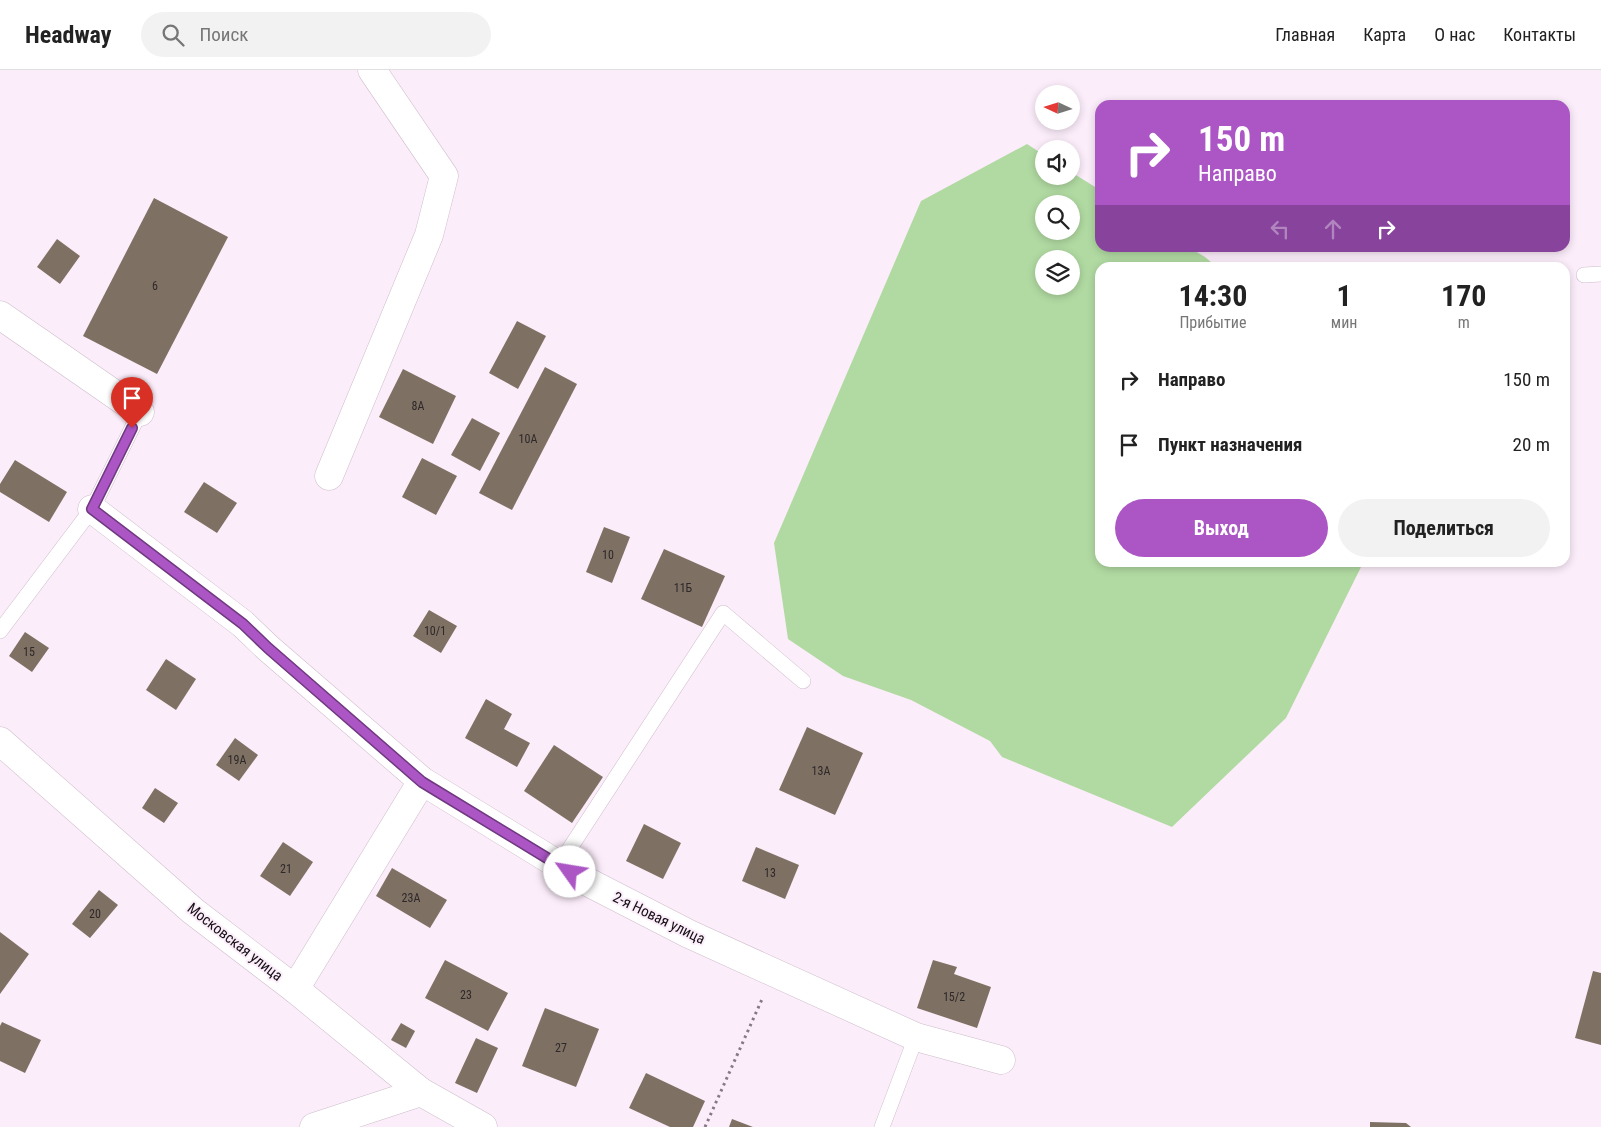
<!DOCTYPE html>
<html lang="ru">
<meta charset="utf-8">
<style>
body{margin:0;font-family:"Roboto Condensed",sans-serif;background:#f2f2f2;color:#222;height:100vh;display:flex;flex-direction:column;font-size:19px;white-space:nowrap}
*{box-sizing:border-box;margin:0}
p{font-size:16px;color:#767676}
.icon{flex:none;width:28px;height:28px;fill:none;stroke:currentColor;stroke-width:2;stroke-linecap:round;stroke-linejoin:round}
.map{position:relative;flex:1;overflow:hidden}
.sheet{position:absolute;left:1095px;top:192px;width:475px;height:305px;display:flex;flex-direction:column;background:#fff;border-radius:15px;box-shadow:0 2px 8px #0003}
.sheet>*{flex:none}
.hud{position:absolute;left:1095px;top:30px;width:475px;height:152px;border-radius:15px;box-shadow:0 2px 8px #0003;background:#ab56c4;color:#fff;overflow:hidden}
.needle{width:32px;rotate:274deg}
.fabs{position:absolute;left:1035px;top:15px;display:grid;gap:10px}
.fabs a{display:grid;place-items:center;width:45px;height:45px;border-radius:50%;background:#fff;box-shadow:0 2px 8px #0003;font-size:25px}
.pin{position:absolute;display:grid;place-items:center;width:42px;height:42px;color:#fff;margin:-51px -21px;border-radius:50% 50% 50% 0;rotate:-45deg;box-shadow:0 0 5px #0007}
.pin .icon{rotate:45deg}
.me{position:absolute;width:55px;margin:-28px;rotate:302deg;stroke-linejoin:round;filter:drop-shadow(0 0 4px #0008)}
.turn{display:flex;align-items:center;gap:18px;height:105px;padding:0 20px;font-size:22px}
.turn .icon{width:65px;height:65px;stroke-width:2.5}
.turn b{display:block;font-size:35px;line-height:42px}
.lanes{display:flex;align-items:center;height:48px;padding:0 20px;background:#0003;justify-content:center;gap:25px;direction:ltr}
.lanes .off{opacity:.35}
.eta{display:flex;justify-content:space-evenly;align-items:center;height:85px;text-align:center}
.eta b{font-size:30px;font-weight:700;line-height:35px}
.action{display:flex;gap:10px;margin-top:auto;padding:10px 20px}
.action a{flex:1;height:58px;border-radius:30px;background:#ab56c4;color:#fff;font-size:20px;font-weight:700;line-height:58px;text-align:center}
.action a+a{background:#f2f2f2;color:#222}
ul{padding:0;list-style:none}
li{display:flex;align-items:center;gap:15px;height:65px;padding:0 20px}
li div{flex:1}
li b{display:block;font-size:19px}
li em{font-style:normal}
header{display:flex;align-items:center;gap:30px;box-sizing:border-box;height:70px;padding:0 25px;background:#fff;border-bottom:1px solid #e0e0e0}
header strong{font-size:24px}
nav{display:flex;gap:28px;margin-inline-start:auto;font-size:18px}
.search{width:350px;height:45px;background:#f2f2f2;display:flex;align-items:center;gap:12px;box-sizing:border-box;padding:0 18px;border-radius:28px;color:#767676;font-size:19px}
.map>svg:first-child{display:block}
.green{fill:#b1daa2;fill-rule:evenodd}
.building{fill:#7e7164}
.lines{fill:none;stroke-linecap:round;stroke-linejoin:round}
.lane-casing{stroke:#cdbecb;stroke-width:16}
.street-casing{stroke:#cdbecb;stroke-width:29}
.path{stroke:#847a83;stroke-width:3;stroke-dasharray:2.5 4;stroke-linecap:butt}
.lane{stroke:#fff;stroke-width:15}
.street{stroke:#fff;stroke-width:28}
.route-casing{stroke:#6f387f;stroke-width:12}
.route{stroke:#ab56c4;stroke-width:9}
.labels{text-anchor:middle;stroke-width:4;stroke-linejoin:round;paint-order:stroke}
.number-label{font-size:12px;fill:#2f2829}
.street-label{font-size:15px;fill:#151015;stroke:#fcedfa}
</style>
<header>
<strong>Headway</strong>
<div class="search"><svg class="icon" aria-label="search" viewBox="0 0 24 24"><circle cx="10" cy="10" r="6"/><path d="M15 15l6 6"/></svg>Поиск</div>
<nav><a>Главная</a><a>Карта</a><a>О нас</a><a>Контакты</a></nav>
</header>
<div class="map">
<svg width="1601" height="1057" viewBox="0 0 1601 1057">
<rect width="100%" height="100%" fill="#fcedfa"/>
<!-- green -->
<path class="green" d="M 1027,74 L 1044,85 L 1044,106 L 1071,106 L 1071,102 L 1100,120 L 1100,178 L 1190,178 L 1205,187 L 1217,197 L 1100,198 L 1100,492 L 1363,493 L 1286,648 L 1172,757 L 1002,687 L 990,671 L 911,630 L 843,606 L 788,569 L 774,473 L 921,131 ZM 1044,134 L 1071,134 L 1071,161 L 1044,161 ZM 1044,189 L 1071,189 L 1071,216 L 1044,216 Z"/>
<!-- building -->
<g class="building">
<path d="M 154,128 L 228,167 L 157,304 L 83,266 Z"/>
<path d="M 57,169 L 80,186 L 60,214 L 37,197 Z"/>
<path d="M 517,251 L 546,266 L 518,319 L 489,303 Z"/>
<path d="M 545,297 L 577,314 L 512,440 L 479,423 Z"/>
<path d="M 403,299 L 456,326 L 433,374 L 379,347 Z"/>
<path d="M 472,348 L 500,363 L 480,401 L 451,385 Z"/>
<path d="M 422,388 L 457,406 L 436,445 L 402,427 Z"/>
<path d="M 15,390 L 67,422 L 49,452 L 0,422 L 0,414 Z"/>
<path d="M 204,412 L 237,433 L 217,463 L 184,442 Z"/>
<path d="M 604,457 L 630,467 L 612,513 L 586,502 Z"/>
<path d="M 664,479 L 725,506 L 702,557 L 641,529 Z"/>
<path d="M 429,540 L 457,556 L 441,583 L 413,566 Z"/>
<path d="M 25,562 L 49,578 L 32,602 L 9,586 Z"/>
<path d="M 166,589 L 196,609 L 176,640 L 146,620 Z"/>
<path d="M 486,629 L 512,644 L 504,659 L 530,673 L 517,697 L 465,668 Z"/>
<path d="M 807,657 L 863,683 L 835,745 L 779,720 Z"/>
<path d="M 235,668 L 258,685 L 239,711 L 216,695 Z"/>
<path d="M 554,675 L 603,707 L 572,753 L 524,721 Z"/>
<path d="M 155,718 L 178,733 L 164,753 L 142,738 Z"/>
<path d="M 644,754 L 681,773 L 663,809 L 626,791 Z"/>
<path d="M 283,772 L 313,792 L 290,826 L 260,806 Z"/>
<path d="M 756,777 L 799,795 L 785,829 L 742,811 Z"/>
<path d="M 392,798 L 447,830 L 430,858 L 376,826 Z"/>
<path d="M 99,820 L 118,835 L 90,868 L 72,854 Z"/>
<path d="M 0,862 L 29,884 L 0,924 Z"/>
<path d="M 445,890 L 508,923 L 488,961 L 425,928 Z"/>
<path d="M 933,890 L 957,897 L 954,904 L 991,917 L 977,958 L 917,938 Z"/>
<path d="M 1593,901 L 1601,903 L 1601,975 L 1575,968 Z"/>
<path d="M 545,938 L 599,959 L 576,1017 L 522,996 Z"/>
<path d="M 2,952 L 41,970 L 25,1003 L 0,991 L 0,956 Z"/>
<path d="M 401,953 L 415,961 L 406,978 L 391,970 Z"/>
<path d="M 476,968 L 498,978 L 477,1023 L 455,1013 Z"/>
<path d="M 646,1003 L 705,1031 L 693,1057 L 670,1057 L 629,1038 Z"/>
<path d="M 732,1049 L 753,1057 L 729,1057 Z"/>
<path d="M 1370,1052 L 1406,1053 L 1411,1057 L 1370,1057 Z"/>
</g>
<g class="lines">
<!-- lane casing -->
<g class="lane-casing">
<g id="lane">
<path d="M 1584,205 L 1601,204"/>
<path d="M 0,561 L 92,439 L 140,342"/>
<path d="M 559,795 L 723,543 L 803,611"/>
<path d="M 882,1057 L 916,967"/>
</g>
</g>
<!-- street casing -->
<g class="street-casing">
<g id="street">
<path d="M 0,245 L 140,342"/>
<path d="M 329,406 L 429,165 L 444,106 L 372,0"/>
<path d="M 92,439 L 243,554 L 268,578 L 422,711 L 580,808 L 689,864 L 916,967 L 1001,990"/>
<path d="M 0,671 L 193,841 L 295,919 L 421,1022 L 483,1057"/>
<path d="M 295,919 L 422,711"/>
<path d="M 314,1057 L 421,1022"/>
</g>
</g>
<!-- path -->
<path class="path" d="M 705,1057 L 763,927"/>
<!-- lane -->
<use href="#lane" class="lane"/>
<!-- street -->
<use href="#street" class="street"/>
</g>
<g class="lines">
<!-- route casing -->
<g class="route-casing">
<path id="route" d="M 132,358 L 92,439 L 243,554 L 268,578 L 422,712 L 570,802"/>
</g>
<!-- route -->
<use href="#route" class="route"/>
</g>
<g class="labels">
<!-- number labels -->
<g class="number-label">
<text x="155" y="220">6</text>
<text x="418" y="340">8А</text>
<text x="528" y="373">10А</text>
<text x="608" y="489">10</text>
<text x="683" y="522">11Б</text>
<text x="435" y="565">10/1</text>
<text x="29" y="586">15</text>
<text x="237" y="694">19А</text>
<text x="821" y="705">13А</text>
<text x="286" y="803">21</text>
<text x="770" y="807">13</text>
<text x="411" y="832">23А</text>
<text x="95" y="848">20</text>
<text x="466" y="929">23</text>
<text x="954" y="931">15/2</text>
<text x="561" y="982">27</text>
</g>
<!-- street labels -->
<g class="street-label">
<text transform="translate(659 848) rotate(26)" y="5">2-я Новая улица</text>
<text transform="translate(235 872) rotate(38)" y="5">Московская улица</text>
</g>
</g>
</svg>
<div class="fabs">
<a><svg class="needle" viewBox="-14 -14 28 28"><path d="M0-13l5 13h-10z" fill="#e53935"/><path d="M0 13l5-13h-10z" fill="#767676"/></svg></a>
<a><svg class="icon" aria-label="sound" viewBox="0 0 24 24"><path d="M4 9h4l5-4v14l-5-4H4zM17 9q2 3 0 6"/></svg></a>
<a><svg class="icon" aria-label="search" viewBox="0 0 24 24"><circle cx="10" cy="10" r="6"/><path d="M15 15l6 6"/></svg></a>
<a><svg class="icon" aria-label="layers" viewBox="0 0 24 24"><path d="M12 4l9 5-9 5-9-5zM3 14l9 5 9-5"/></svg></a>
</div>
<div class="pin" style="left:132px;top:358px;background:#d93025"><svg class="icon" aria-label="arrive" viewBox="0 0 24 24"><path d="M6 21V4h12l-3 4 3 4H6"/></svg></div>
<svg class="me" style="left:570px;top:802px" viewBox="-20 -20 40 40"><circle r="19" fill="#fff"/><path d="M0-13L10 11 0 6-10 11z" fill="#ab56c4"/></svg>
<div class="hud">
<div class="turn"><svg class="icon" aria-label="right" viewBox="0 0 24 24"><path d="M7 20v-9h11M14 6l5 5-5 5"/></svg><div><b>150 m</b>Направо</div></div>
<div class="lanes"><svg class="icon off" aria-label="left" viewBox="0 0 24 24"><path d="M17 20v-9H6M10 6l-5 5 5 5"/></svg><svg class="icon off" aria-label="ahead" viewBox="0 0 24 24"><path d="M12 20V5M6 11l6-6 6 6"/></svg><svg class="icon" aria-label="right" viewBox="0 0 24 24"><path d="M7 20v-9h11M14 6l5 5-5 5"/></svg></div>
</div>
<section class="sheet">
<div class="eta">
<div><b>14:30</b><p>Прибытие</p></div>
<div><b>1</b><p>мин</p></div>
<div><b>170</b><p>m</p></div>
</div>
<ul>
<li><svg class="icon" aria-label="right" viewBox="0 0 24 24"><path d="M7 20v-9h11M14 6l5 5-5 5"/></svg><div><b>Направо</b></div><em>150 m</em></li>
<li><svg class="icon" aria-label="arrive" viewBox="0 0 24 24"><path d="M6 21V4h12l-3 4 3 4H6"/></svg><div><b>Пункт назначения</b></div><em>20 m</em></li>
</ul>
<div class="action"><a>Выход</a><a>Поделиться</a></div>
</section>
</div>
